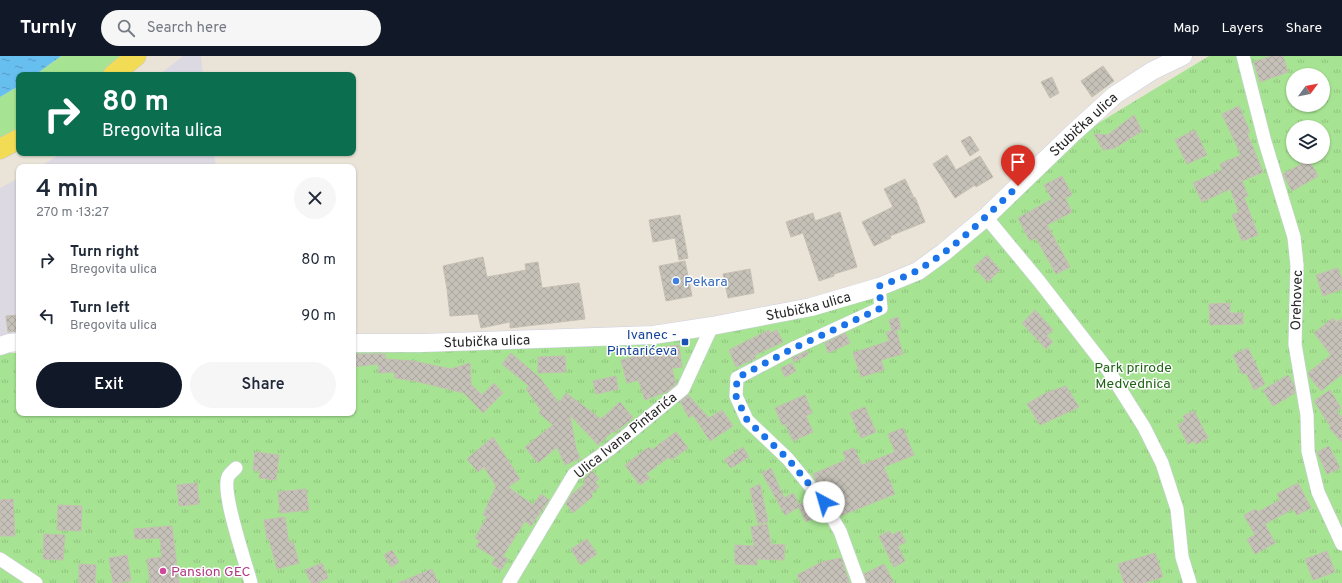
<!DOCTYPE html>
<meta charset="utf-8">
<style>
body{margin:0;font-family:Overpass,sans-serif;background:#f6f6f7;color:#1f2937;height:100vh;display:flex;flex-direction:column;font-size:15px;white-space:nowrap}
*{box-sizing:border-box;margin:0}
p{font-size:13px;color:#747a83}
.icon{flex:none;width:22px;height:22px;fill:none;stroke:currentColor;stroke-width:2;stroke-linecap:round;stroke-linejoin:round}
.map{position:relative;flex:1;overflow:hidden}
.panel{position:absolute;left:16px;top:108px;width:340px;height:252px;display:flex;flex-direction:column;background:#fff;border-radius:8px;box-shadow:0 1px 3px #0004}
.panel>*{flex:none}
.hud{position:absolute;left:16px;top:16px;width:340px;height:84px;border-radius:8px;box-shadow:0 1px 3px #0004;background:#0b6e4f;color:#fff;overflow:hidden}
.needle{width:26px;rotate:58deg}
.tools{position:absolute;left:1286px;top:12px;display:grid;gap:8px}
.tools a{display:grid;place-items:center;width:44px;height:44px;border-radius:50%;background:#fff;box-shadow:0 1px 3px #0004;font-size:20px}
.pin{position:absolute;display:grid;place-items:center;width:34px;height:34px;color:#fff;margin:-41px -17px;border-radius:50% 50% 50% 0;rotate:-45deg;box-shadow:0 0 4px #0007}
.pin .icon{rotate:45deg}
.me{position:absolute;width:44px;margin:-22px;rotate:321deg;stroke-linejoin:round;filter:drop-shadow(0 0 3px #0008)}
.turn{display:flex;align-items:center;gap:14px;height:84px;padding:0 20px;font-size:18px}
.turn .icon{width:52px;height:52px;stroke-width:2.5}
.turn b{display:block;font-size:28px;line-height:34px}
.round{display:grid;place-items:center;flex:none;width:42px;height:42px;border-radius:21px;background:#f6f6f7}
.overview{display:flex;align-items:center;justify-content:space-between;height:68px;padding:0 20px}
h1{font-size:24px;font-weight:600;line-height:30px}
.primary-button{display:flex;gap:8px;margin-top:auto;padding:8px 20px}
.primary-button a{flex:1;height:46px;border-radius:24px;background:#111827;color:#fff;font-size:16px;font-weight:600;line-height:46px;text-align:center}
.primary-button a+a{background:#f6f6f7;color:#1f2937}
ul{padding:0;list-style:none}
li{display:flex;align-items:center;gap:12px;height:56px;padding:0 20px}
li div{flex:1}
li b{display:block;font-size:15px}
li em{font-style:normal}
header{display:flex;align-items:center;gap:24px;box-sizing:border-box;height:56px;padding:0 20px;background:#111827;color:#fff}
header strong{font-size:19px}
nav{display:flex;gap:22px;margin-inline-start:auto;font-size:14px}
.search{width:280px;height:36px;background:#f6f6f7;display:flex;align-items:center;gap:10px;box-sizing:border-box;padding:0 14px;border-radius:22px;color:#747a83;font-size:15px}
.map>svg:first-child{display:block}
.industrial{fill:#dcd9e2}
.grass{fill:#a6e392}
.park{fill:url(#park-tufts);fill-rule:evenodd}
.water{fill:url(#water-ripples)}
.building{fill:url(#building-cross-hatch);stroke:#c5c0b2}
.lines{fill:none;stroke-linecap:round;stroke-linejoin:round}
.minor-casing{stroke:#cdcfe1;stroke-width:14}
.secondary-casing{stroke:#cdcfe1;stroke-width:19}
.primary-casing{stroke:#c7c7c7;stroke-width:21}
.minor{stroke:#fff;stroke-width:13}
.secondary{stroke:#fff;stroke-width:18}
.primary{stroke:#f3dc55;stroke-width:20}
.route{stroke:#1a73e8;stroke-width:7;stroke-dasharray:0 12.6}
.shop-dot{fill:#3f7fe0;stroke:#fff;stroke-width:1.5}
.transit-dot{fill:#1a4fb4;stroke:#fff;stroke-width:1.5}
.hotel-dot{fill:#d1479c;stroke:#fff;stroke-width:1.5}
.labels{text-anchor:middle;stroke-width:3;stroke-linejoin:round;paint-order:stroke}
.street-label{font-size:14px;fill:#272727;stroke:#fff}
.shop-label{font-size:14px;fill:#366cbe;stroke:#fff;text-anchor:start}
.transit-label{font-size:14px;fill:#164399;stroke:#fff;text-anchor:end}
.park-label{font-size:14px;fill:#206417;stroke:#fff}
.hotel-label{font-size:14px;fill:#b23c85;stroke:#fff;text-anchor:start}
</style>
<header>
<strong>Turnly</strong>
<div class="search"><svg class="icon" aria-label="search" viewBox="0 0 24 24"><circle cx="10" cy="10" r="6"/><path d="M15 15l6 6"/></svg>Search here</div>
<nav><a>Map</a><a>Layers</a><a>Share</a></nav>
</header>
<div class="map">
<svg width="1342" height="527" viewBox="0 0 1342 527">
<defs>
<pattern id="park-tufts" width="24" height="20" patternUnits="userSpaceOnUse"><rect width="24" height="20" fill="#a6e392"/><path d="M3 7l-1-3M5 7V3M7 7l1-3M15 17l-1-3M17 17v-4M19 17l1-3" fill="none" stroke="#8fc37e"/></pattern>
<pattern id="water-ripples" width="26" height="14" patternUnits="userSpaceOnUse"><rect width="26" height="14" fill="#67bff0"/><path d="M2 4q2-2 4 0t4 0M15 11q2-2 4 0t4 0" fill="none" stroke="#559bc2"/></pattern>
<pattern id="building-cross-hatch" width="8" height="8" patternUnits="userSpaceOnUse"><rect width="8" height="8" fill="#c5c1b8"/><path d="M0 0l8 8M0 8l8-8" fill="none" stroke="#a9a69e"/></pattern>
</defs>
<rect width="100%" height="100%" fill="#eae4d8"/>
<!-- industrial -->
<g class="industrial">
<path d="M 183,0 L 201,0 L 203,19 L 159,19 Z"/>
<path d="M 62,97 L 214,97 L 216,111 L 39,111 Z"/>
<path d="M 19,122 L 19,279 L 0,283 L 0,132 Z"/>
</g>
<!-- grass -->
<g class="grass">
<path d="M 61,0 L 124,0 L 101,19 L 35,19 Z"/>
<path d="M 19,30 L 19,73 L 0,85 L 0,41 Z"/>
</g>
<!-- park -->
<path class="park" d="M 1209,0 L 1342,0 L 1342,527 L 0,527 L 0,299 L 8,297 L 19,297 L 19,357 L 353,357 L 353,294 L 631,280 L 811,251 L 924,209 L 1082,77 ZM 1293,19 L 1323,19 L 1323,49 L 1293,49 ZM 1293,71 L 1323,71 L 1323,101 L 1293,101 Z"/>
<!-- water -->
<path class="water" d="M 0,0 L 61,0 L 35,19 L 19,19 L 19,30 L 0,41 Z"/>
<!-- building -->
<g class="building">
<path d="M 1271,0 L 1283,0 L 1288,16 L 1260,26 L 1254,6 Z"/>
<path d="M 1103,10 L 1114,25 L 1092,41 L 1081,25 Z"/>
<path d="M 1052,21 L 1059,37 L 1050,42 L 1041,26 Z"/>
<path d="M 1239,50 L 1250,76 L 1247,77 L 1263,116 L 1242,125 L 1248,140 L 1244,141 L 1258,179 L 1242,185 L 1232,159 L 1239,156 L 1230,133 L 1202,146 L 1193,127 L 1222,114 L 1220,108 L 1241,99 L 1222,58 Z"/>
<path d="M 1134,59 L 1142,75 L 1115,92 L 1103,94 L 1094,78 L 1108,79 Z"/>
<path d="M 1195,74 L 1207,99 L 1187,108 L 1175,84 Z"/>
<path d="M 970,80 L 979,94 L 970,100 L 961,85 Z"/>
<path d="M 947,99 L 956,114 L 980,100 L 993,121 L 976,131 L 975,129 L 955,142 L 933,108 Z"/>
<path d="M 1309,104 L 1318,120 L 1292,135 L 1283,118 Z"/>
<path d="M 1062,120 L 1072,139 L 1065,142 L 1072,156 L 1047,169 L 1070,211 L 1056,218 L 1036,182 L 1030,185 L 1018,162 L 1052,143 L 1044,129 Z"/>
<path d="M 905,123 L 914,142 L 915,141 L 925,166 L 890,180 L 891,182 L 874,190 L 862,166 L 893,151 L 884,133 Z"/>
<path d="M 840,156 L 857,211 L 834,218 L 834,220 L 819,225 L 803,177 L 791,181 L 786,166 L 813,157 L 815,165 Z"/>
<path d="M 680,159 L 688,202 L 679,204 L 675,182 L 653,186 L 649,164 Z"/>
<path d="M 987,199 L 1000,214 L 988,226 L 974,211 Z"/>
<path d="M 483,201 L 487,221 L 526,214 L 525,208 L 538,206 L 542,232 L 579,227 L 585,263 L 510,272 L 510,266 L 481,272 L 478,258 L 450,260 L 447,233 L 443,210 Z"/>
<path d="M 685,205 L 692,240 L 666,245 L 659,210 Z"/>
<path d="M 1338,212 L 1342,224 L 1342,233 L 1323,240 L 1316,219 Z"/>
<path d="M 750,213 L 754,237 L 728,242 L 723,218 Z"/>
<path d="M 1230,247 L 1230,257 L 1243,257 L 1243,268 L 1210,269 L 1209,248 Z"/>
<path d="M 1035,254 L 1053,274 L 1047,280 L 1053,286 L 1046,293 L 1022,267 Z"/>
<path d="M 19,259 L 19,275 L 8,276 L 6,260 Z"/>
<path d="M 898,261 L 901,273 L 896,274 L 903,298 L 881,304 L 884,314 L 861,321 L 853,297 L 889,285 L 886,276 L 892,275 L 889,264 Z"/>
<path d="M 1333,262 L 1337,266 L 1342,262 L 1342,318 L 1321,335 L 1309,320 L 1308,317 L 1331,299 L 1314,277 Z"/>
<path d="M 769,274 L 770,277 L 777,274 L 783,286 L 755,299 L 756,302 L 736,311 L 729,294 Z"/>
<path d="M 845,277 L 850,287 L 828,297 L 825,287 Z"/>
<path d="M 679,289 L 682,311 L 672,312 L 676,328 L 668,335 L 645,344 L 640,329 L 641,328 L 640,329 L 638,324 L 627,327 L 621,304 L 662,294 L 662,291 Z"/>
<path d="M 1248,292 L 1265,328 L 1254,334 L 1246,317 L 1242,318 L 1233,299 Z"/>
<path d="M 807,295 L 808,299 L 794,306 L 792,302 Z"/>
<path d="M 511,297 L 540,322 L 559,347 L 566,337 L 601,363 L 620,346 L 633,362 L 614,377 L 613,375 L 598,389 L 570,359 L 576,392 L 580,402 L 565,409 L 557,391 L 538,407 L 525,391 L 553,369 L 539,357 L 541,354 L 526,333 L 529,330 L 502,308 Z"/>
<path d="M 353,298 L 385,298 L 386,303 L 413,305 L 451,313 L 470,307 L 471,328 L 482,339 L 494,327 L 503,337 L 483,357 L 464,337 L 415,325 L 395,322 L 394,316 L 379,317 L 378,308 L 353,311 Z"/>
<path d="M 565,300 L 566,316 L 538,317 L 538,301 Z"/>
<path d="M 792,307 L 796,315 L 785,321 L 781,312 Z"/>
<path d="M 1288,319 L 1294,329 L 1295,337 L 1273,350 L 1263,334 Z"/>
<path d="M 616,320 L 618,333 L 596,338 L 593,325 Z"/>
<path d="M 1066,330 L 1079,351 L 1040,369 L 1027,348 L 1046,337 Z"/>
<path d="M 1330,334 L 1341,352 L 1336,355 L 1342,361 L 1342,386 L 1329,372 L 1331,371 L 1314,345 Z"/>
<path d="M 688,339 L 709,362 L 722,354 L 733,370 L 710,385 L 693,359 L 689,362 L 681,347 L 681,345 Z"/>
<path d="M 805,339 L 812,357 L 806,360 L 813,376 L 793,385 L 785,368 L 782,369 L 775,352 Z"/>
<path d="M 865,351 L 876,376 L 861,382 L 850,357 Z"/>
<path d="M 1194,355 L 1208,382 L 1196,388 L 1194,385 L 1188,388 L 1178,369 L 1185,365 L 1183,360 Z"/>
<path d="M 903,372 L 914,399 L 884,411 L 895,438 L 840,460 L 830,442 L 817,426 L 813,418 L 846,404 L 843,396 L 854,392 L 862,409 L 895,396 L 888,378 Z"/>
<path d="M 676,376 L 688,392 L 671,404 L 669,401 L 646,418 L 650,422 L 640,429 L 625,409 L 649,391 L 652,394 L 657,390 L 659,394 L 658,389 Z"/>
<path d="M 493,381 L 520,423 L 508,431 L 533,449 L 541,438 L 549,444 L 531,470 L 525,465 L 503,500 L 508,503 L 501,514 L 492,508 L 495,502 L 476,490 L 480,485 L 475,482 L 487,461 L 483,459 L 496,430 L 484,411 L 478,416 L 467,403 Z"/>
<path d="M 1329,390 L 1340,412 L 1327,418 L 1317,396 Z"/>
<path d="M 743,391 L 749,401 L 731,412 L 724,404 Z"/>
<path d="M 255,396 L 279,399 L 276,424 L 259,422 L 260,415 L 253,414 Z"/>
<path d="M 771,412 L 784,442 L 793,437 L 799,449 L 810,443 L 821,459 L 806,466 L 799,451 L 785,459 L 762,417 Z"/>
<path d="M 592,415 L 599,423 L 595,426 L 599,431 L 591,438 L 593,440 L 573,457 L 566,448 L 571,439 L 585,428 L 584,423 Z"/>
<path d="M 197,427 L 199,448 L 179,450 L 177,429 Z"/>
<path d="M 1298,427 L 1311,452 L 1297,459 L 1293,453 L 1265,468 L 1275,487 L 1255,498 L 1247,483 L 1255,479 L 1244,459 L 1256,453 L 1258,456 L 1280,444 L 1277,438 Z"/>
<path d="M 760,428 L 768,466 L 758,468 L 750,433 Z"/>
<path d="M 306,433 L 309,454 L 280,457 L 278,436 Z"/>
<path d="M 13,443 L 15,480 L 0,480 L 0,444 Z"/>
<path d="M 58,449 L 82,450 L 81,475 L 57,474 Z"/>
<path d="M 285,461 L 289,487 L 293,486 L 299,507 L 277,513 L 269,483 L 267,483 L 264,464 Z"/>
<path d="M 767,468 L 771,488 L 785,489 L 784,504 L 757,503 L 757,509 L 735,508 L 735,489 L 754,490 L 751,471 Z"/>
<path d="M 172,470 L 179,527 L 150,527 L 147,503 L 162,501 L 160,482 L 135,483 L 134,473 Z"/>
<path d="M 890,475 L 892,479 L 900,475 L 906,486 L 898,490 L 905,505 L 894,511 L 879,480 Z"/>
<path d="M 44,478 L 65,479 L 63,504 L 43,503 Z"/>
<path d="M 587,483 L 597,498 L 581,509 L 571,493 Z"/>
<path d="M 392,494 L 399,506 L 391,511 L 384,499 Z"/>
<path d="M 1327,495 L 1335,516 L 1313,524 L 1305,503 Z"/>
<path d="M 1155,497 L 1163,521 L 1144,527 L 1124,527 L 1118,508 Z"/>
<path d="M 127,499 L 131,525 L 113,527 L 109,502 Z"/>
<path d="M 841,502 L 849,526 L 850,527 L 801,527 L 797,519 L 822,506 Z"/>
<path d="M 322,507 L 328,522 L 316,527 L 311,527 L 305,514 Z"/>
<path d="M 79,508 L 96,509 L 95,527 L 79,527 Z"/>
<path d="M 884,508 L 894,527 L 867,527 L 864,518 Z"/>
<path d="M 432,513 L 438,527 L 398,527 Z"/>
</g>
<g class="lines">
<!-- minor casing -->
<g class="minor-casing">
<g id="minor">
<path d="M 1243,0 L 1265,86 L 1294,181 L 1297,209 L 1295,288 L 1307,359 L 1308,395 L 1318,436 L 1342,488"/>
<path d="M 986,161 L 1039,225 L 1108,314 L 1144,371 L 1162,407 L 1177,453 L 1182,501 L 1190,527"/>
<path d="M 236,412 C 233,415 229,418 228,421 C 221,437 246,507 251,527"/>
<path d="M 0,503 L 36,527"/>
<path d="M 509,527 L 574,418 L 610,393 L 683,333 L 712,270"/>
<path d="M 859,527 L 840,475 L 823,446 L 788,403 L 747,364 L 736,340 L 737,322 L 792,293 L 881,252 L 879,231"/>
</g>
</g>
<!-- secondary casing -->
<g class="secondary-casing">
<g id="secondary">
<path id="s1" d="M 353,287 L 421,287 L 653,279 L 712,270 L 811,251 L 879,231 L 918,215 L 944,196 L 986,161 L 1073,77 L 1115,39 L 1152,15 L 1183,0"/>
<path d="M 0,290 L 9,287 L 19,286"/>
</g>
</g>
<!-- primary casing -->
<g class="primary-casing">
<g id="primary">
<path d="M 113,19 L 136,0"/>
<path d="M 0,93 L 19,83"/>
</g>
</g>
<!-- minor -->
<use href="#minor" class="minor"/>
<!-- secondary -->
<use href="#secondary" class="secondary"/>
<!-- primary -->
<use href="#primary" class="primary"/>
</g>
<g class="lines">
<!-- route -->
<path class="route" d="M 824,446 L 788,403 L 747,364 L 736,340 L 737,322 L 792,293 L 881,252 L 879,230 C 892,225 906,221 918,214 C 956,192 987,159 1018,130"/>
</g>
<!-- markers -->
<circle class="shop-dot" cx="676" cy="225" r="4"/>
<rect class="transit-dot" x="681" y="282" width="8" height="8" rx="2"/>
<circle class="hotel-dot" cx="163" cy="515" r="4"/>
<g class="labels">
<!-- street labels -->
<g class="street-label">
<text dy="5" stroke="none"><textPath href="#s1" startOffset="795">Stubička ulica</textPath></text>
<text transform="translate(1296 244) rotate(-88)" y="5">Orehovec</text>
<text dy="5" stroke="none"><textPath href="#s1" startOffset="458">Stubička ulica</textPath></text>
<text dy="5" stroke="none"><textPath href="#s1" startOffset="134">Stubička ulica</textPath></text>
<text transform="translate(625 379) rotate(-39)" y="5">Ulica Ivana Pintarića</text>
</g>
<!-- shop labels -->
<g class="shop-label">
<text x="684" y="230">Pekara</text>
</g>
<!-- transit labels -->
<g class="transit-label">
<text x="677" y="283">Ivanec -<tspan x="677" dy="16">Pintarićeva</tspan></text>
</g>
<!-- park labels -->
<g class="park-label">
<text x="1133" y="316">Park prirode<tspan x="1133" dy="16">Medvednica</tspan></text>
</g>
<!-- hotel labels -->
<g class="hotel-label">
<text x="171" y="520">Pansion GEC</text>
</g>
</g>
</svg>
<div class="tools">
<a><svg class="needle" viewBox="-14 -14 28 28"><path d="M0-13l5 13h-10z" fill="#e53935"/><path d="M0 13l5-13h-10z" fill="#747a83"/></svg></a>
<a><svg class="icon" aria-label="layers" viewBox="0 0 24 24"><path d="M12 4l9 5-9 5-9-5zM3 14l9 5 9-5"/></svg></a>
</div>
<div class="pin" style="left:1018px;top:130px;background:#d93025"><svg class="icon" aria-label="arrive" viewBox="0 0 24 24"><path d="M6 21V4h12l-3 4 3 4H6"/></svg></div>
<svg class="me" style="left:824px;top:446px" viewBox="-20 -20 40 40"><circle r="19" fill="#fff"/><path d="M0-13L10 11 0 6-10 11z" fill="#1a73e8"/></svg>
<div class="hud">
<div class="turn"><svg class="icon" aria-label="right" viewBox="0 0 24 24"><path d="M7 20v-9h11M14 6l5 5-5 5"/></svg><div><b>80 m</b>Bregovita ulica</div></div>
</div>
<section class="panel">
<div class="overview"><div><h1>4 min</h1><p>270 m · 13:27</p></div><a class="round"><svg class="icon" aria-label="close" viewBox="0 0 24 24"><path d="M6 6l12 12M18 6L6 18"/></svg></a></div>
<ul>
<li><svg class="icon" aria-label="right" viewBox="0 0 24 24"><path d="M7 20v-9h11M14 6l5 5-5 5"/></svg><div><b>Turn right</b><p>Bregovita ulica</p></div><em>80 m</em></li>
<li><svg class="icon" aria-label="left" viewBox="0 0 24 24"><path d="M17 20v-9H6M10 6l-5 5 5 5"/></svg><div><b>Turn left</b><p>Bregovita ulica</p></div><em>90 m</em></li>
</ul>
<div class="primary-button"><a>Exit</a><a>Share</a></div>
</section>
</div>
